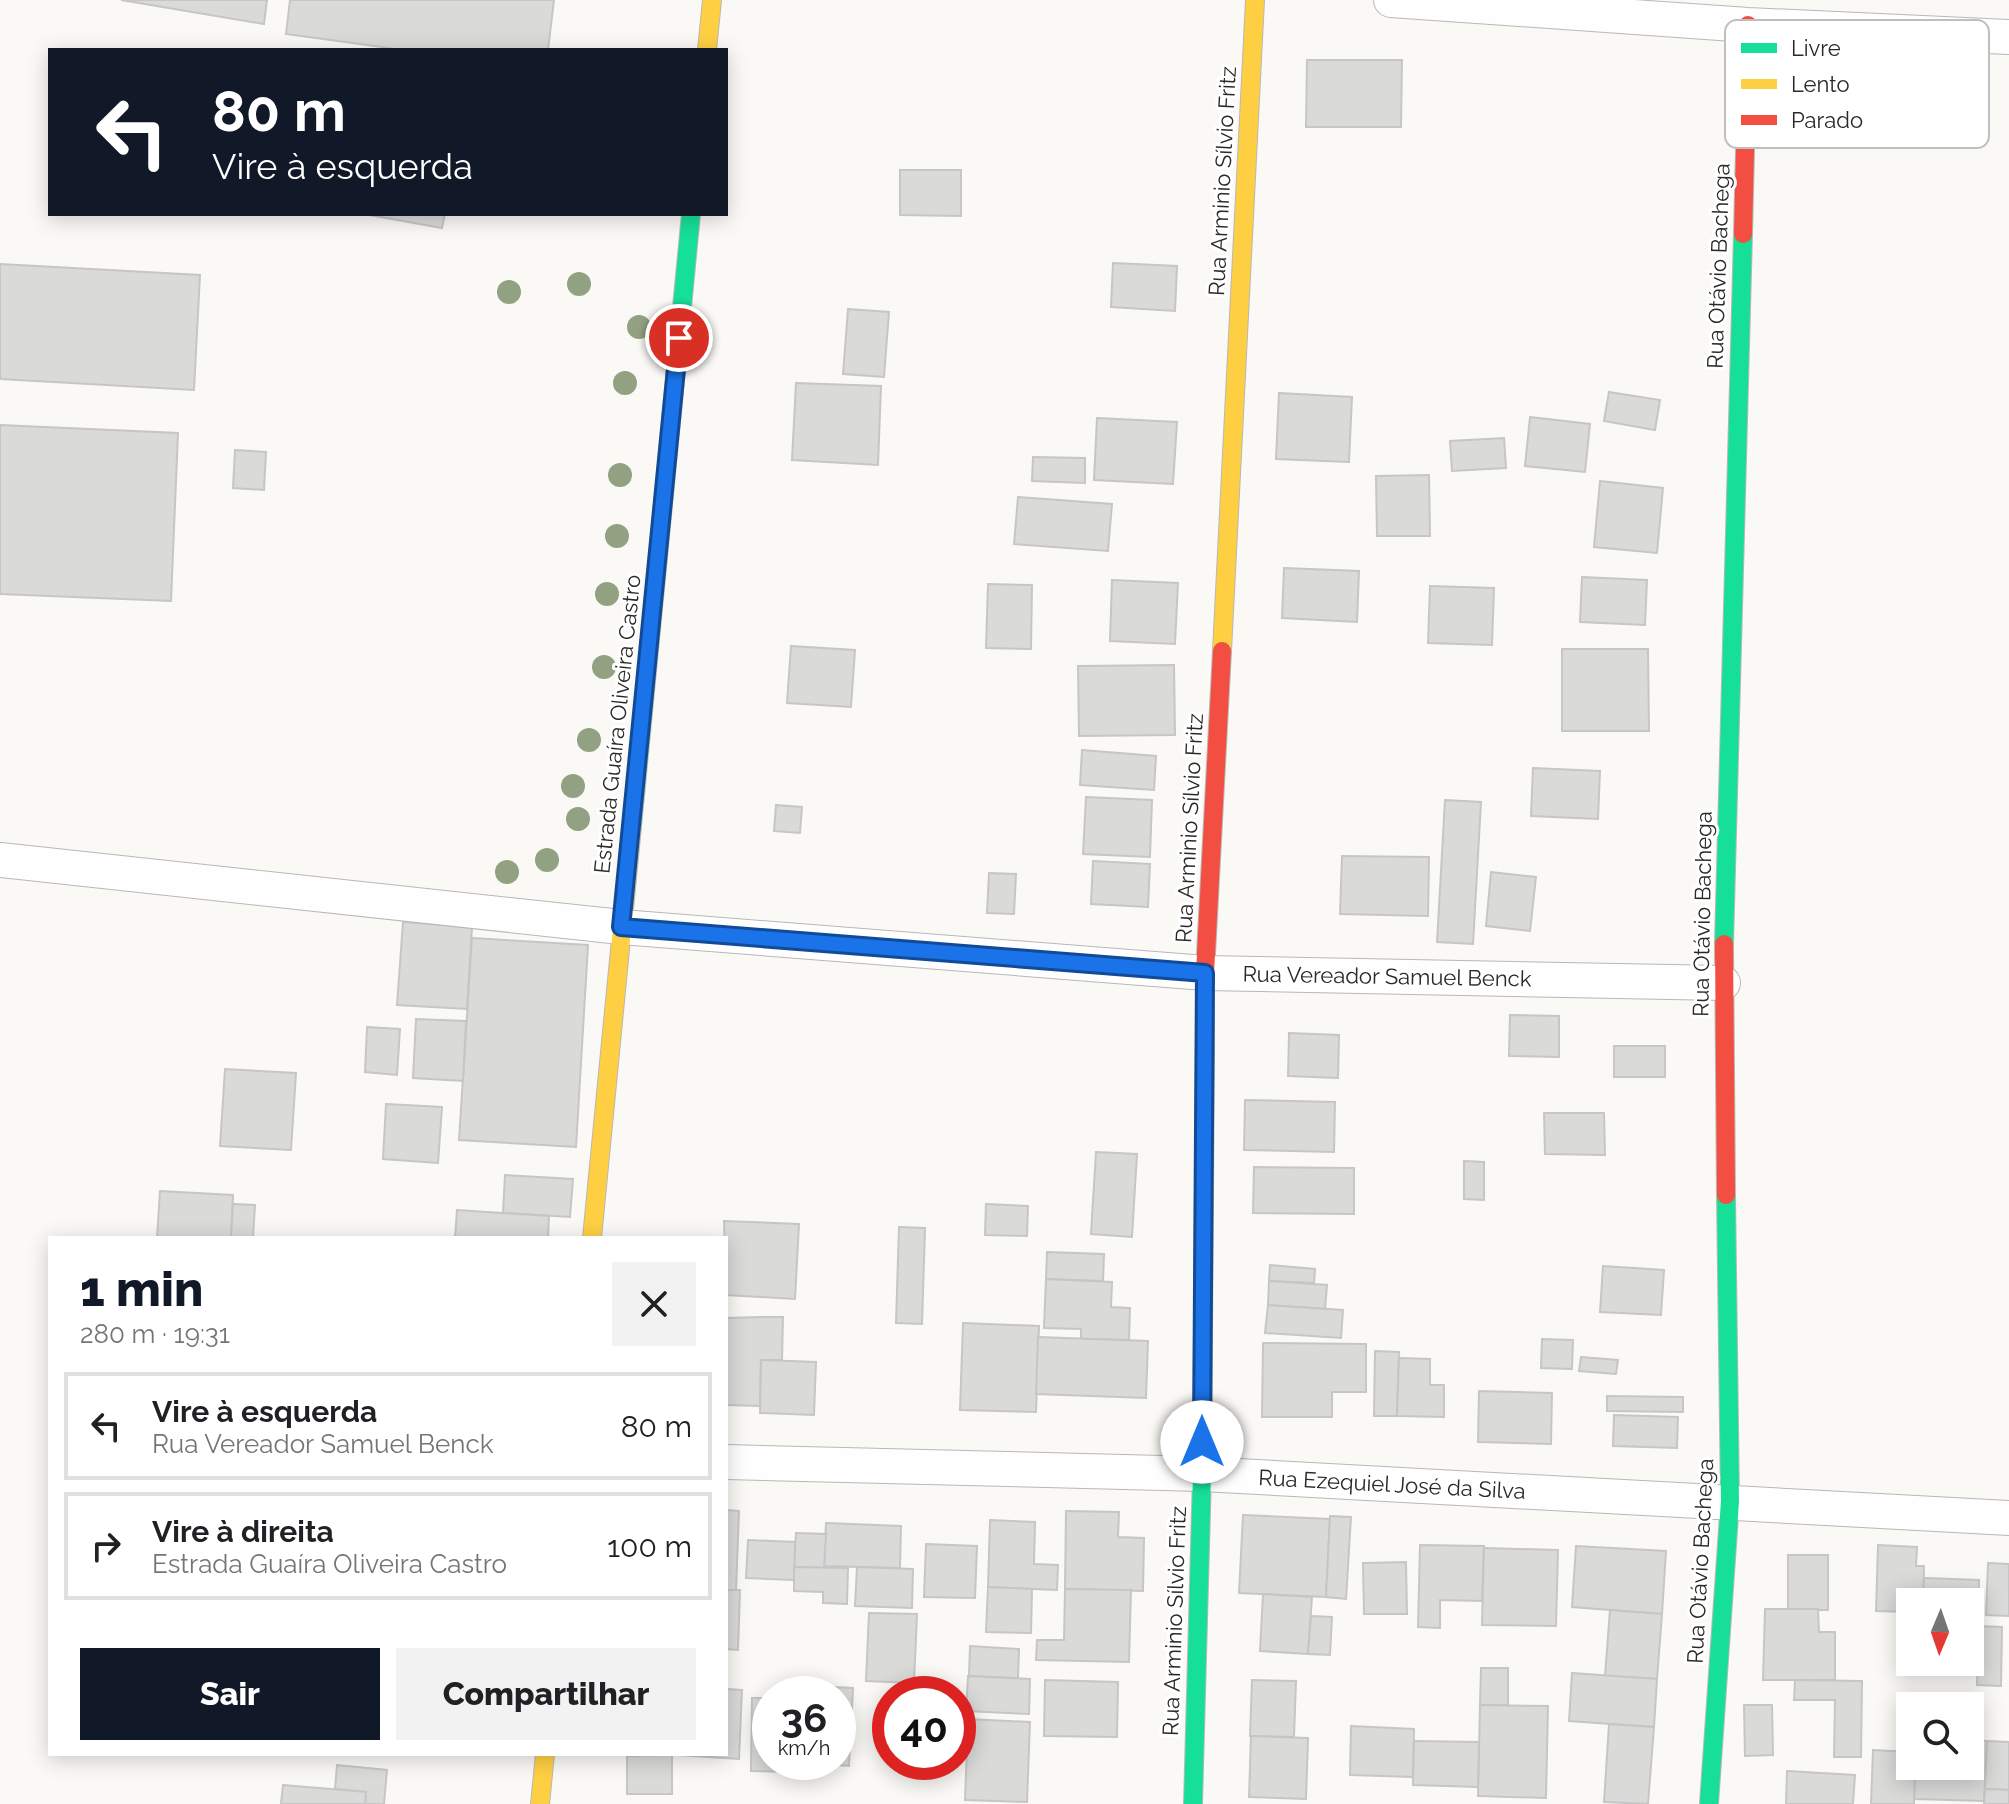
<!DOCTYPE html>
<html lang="pt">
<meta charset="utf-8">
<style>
body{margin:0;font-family:Raleway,sans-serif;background:#f2f2f2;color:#202124;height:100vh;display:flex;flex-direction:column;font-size:30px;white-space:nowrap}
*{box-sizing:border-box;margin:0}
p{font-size:26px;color:#757577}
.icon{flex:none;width:44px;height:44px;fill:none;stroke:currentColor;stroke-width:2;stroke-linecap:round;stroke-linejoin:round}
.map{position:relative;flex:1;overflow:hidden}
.panel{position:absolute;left:48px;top:1236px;width:680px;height:520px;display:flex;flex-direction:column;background:#fff;border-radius:0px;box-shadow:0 4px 20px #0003}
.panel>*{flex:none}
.top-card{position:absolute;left:48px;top:48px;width:680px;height:168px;border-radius:0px;box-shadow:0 4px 20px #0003;background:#111827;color:#fff;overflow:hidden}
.needle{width:52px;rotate:182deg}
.tools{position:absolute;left:1896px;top:1588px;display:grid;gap:16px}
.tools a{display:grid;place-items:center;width:88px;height:88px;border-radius:0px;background:#fff;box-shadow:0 4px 20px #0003;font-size:40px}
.speed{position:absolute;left:752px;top:1676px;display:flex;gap:16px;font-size:40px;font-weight:700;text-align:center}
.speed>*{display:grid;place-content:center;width:104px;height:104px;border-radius:50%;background:#fff;box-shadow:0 4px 20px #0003;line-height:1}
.speed small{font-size:20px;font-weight:400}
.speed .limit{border:12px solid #d22;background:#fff;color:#111}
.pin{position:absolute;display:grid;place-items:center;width:68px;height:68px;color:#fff;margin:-34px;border:4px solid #fff;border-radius:50%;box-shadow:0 2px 8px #0007}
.me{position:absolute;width:88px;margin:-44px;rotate:0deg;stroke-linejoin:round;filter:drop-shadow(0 0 6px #0008)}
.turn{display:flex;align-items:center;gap:28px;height:168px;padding:0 32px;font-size:36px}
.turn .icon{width:104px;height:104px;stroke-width:2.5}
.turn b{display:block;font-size:56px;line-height:68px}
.round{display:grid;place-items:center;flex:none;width:84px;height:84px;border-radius:0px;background:#f2f2f2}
.summary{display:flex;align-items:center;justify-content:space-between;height:136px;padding:0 32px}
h1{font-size:48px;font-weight:800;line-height:60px;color:#111827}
.cta{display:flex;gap:16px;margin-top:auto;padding:16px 32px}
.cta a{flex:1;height:92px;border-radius:0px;background:#111827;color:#fff;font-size:32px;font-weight:800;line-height:92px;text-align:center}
.cta a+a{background:#f2f2f2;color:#202124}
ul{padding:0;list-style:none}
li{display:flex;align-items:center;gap:24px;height:108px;margin:0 16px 12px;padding:0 16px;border:4px solid #e0e0e0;border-radius:0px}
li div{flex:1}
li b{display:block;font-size:30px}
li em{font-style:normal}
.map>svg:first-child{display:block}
.building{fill:#dadad9;stroke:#c6c6c6;stroke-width:2}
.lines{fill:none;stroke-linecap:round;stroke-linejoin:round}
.street-casing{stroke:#b9b8b6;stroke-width:36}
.fast-casing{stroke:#b9b8b6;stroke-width:20}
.slow-casing{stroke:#b9b8b6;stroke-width:20}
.jam-casing{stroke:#b9b8b6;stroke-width:20}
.street{stroke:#fefefe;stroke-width:34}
.fast{stroke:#16e098;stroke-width:18}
.slow{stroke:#ffcf43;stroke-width:18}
.jam{stroke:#f24e42;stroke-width:18}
.tree{fill:#93a183}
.route-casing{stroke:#114b97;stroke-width:20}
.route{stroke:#1a73e8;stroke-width:14}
.labels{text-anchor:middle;stroke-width:6;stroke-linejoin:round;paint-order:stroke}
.street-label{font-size:22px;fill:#2a2927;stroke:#fff}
.key{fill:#fff;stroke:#bfbfbe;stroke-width:2}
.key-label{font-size:22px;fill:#2a2927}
</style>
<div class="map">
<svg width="2009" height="1804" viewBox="0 0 2009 1804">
<rect width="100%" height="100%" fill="#faf9f6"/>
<!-- building -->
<g class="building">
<path d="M 121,0 L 267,0 L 264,24 Z"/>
<path d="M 290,0 L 554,0 L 548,50 L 403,50 L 286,34 Z"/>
<path d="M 1307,60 L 1402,60 L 1401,127 L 1306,127 Z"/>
<path d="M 900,170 L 961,170 L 961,216 L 900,215 Z"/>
<path d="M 364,214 L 445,214 L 442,228 Z"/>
<path d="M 1113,263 L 1177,266 L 1175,311 L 1111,307 Z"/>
<path d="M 0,264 L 200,275 L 194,390 L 0,379 Z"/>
<path d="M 848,309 L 889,312 L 884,377 L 843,374 Z"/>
<path d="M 796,383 L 881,386 L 878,465 L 792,460 Z"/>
<path d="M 1609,392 L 1660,400 L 1655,430 L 1604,421 Z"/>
<path d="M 1279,393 L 1352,397 L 1349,462 L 1276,459 Z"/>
<path d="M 1530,417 L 1590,424 L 1585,472 L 1525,466 Z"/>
<path d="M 1097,418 L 1177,422 L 1173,484 L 1094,480 Z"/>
<path d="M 0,425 L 178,433 L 171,601 L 0,594 Z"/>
<path d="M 1504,438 L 1506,468 L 1452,471 L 1450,441 Z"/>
<path d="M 235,450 L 266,452 L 264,490 L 233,488 Z"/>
<path d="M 1033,457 L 1085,458 L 1085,483 L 1032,481 Z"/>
<path d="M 1429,475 L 1430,536 L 1377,536 L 1376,476 Z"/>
<path d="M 1600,481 L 1663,488 L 1657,553 L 1594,547 Z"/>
<path d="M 1018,497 L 1112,504 L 1108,551 L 1014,544 Z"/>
<path d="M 1284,568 L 1359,571 L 1357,622 L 1282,618 Z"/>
<path d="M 1582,577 L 1647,580 L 1645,625 L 1580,622 Z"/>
<path d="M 1112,580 L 1178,583 L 1175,644 L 1110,641 Z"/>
<path d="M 988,584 L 1032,585 L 1031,649 L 986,648 Z"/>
<path d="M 1430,586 L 1494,588 L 1492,645 L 1428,643 Z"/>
<path d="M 791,646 L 855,650 L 851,707 L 787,703 Z"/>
<path d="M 1562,649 L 1648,649 L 1649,731 L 1562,731 Z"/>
<path d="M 1174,665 L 1175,735 L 1079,736 L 1078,666 Z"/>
<path d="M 1082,750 L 1156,756 L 1154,790 L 1080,785 Z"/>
<path d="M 1533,768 L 1600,771 L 1598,819 L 1531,816 Z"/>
<path d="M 1086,797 L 1152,800 L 1150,857 L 1083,854 Z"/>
<path d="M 1445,800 L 1481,802 L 1473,944 L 1437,942 Z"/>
<path d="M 776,805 L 802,807 L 800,833 L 774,831 Z"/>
<path d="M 1342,856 L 1429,857 L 1428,916 L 1340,914 Z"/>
<path d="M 1093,861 L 1150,864 L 1148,907 L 1091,904 Z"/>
<path d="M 1491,872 L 1536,877 L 1530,931 L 1486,926 Z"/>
<path d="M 989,873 L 1016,874 L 1014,914 L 987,913 Z"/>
<path d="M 403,922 L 472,927 L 467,1009 L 397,1005 Z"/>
<path d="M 472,938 L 588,945 L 576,1147 L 459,1140 Z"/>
<path d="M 1510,1015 L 1559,1016 L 1559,1057 L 1509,1056 Z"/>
<path d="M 416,1019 L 466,1021 L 463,1081 L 413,1078 Z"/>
<path d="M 367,1027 L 400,1029 L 397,1075 L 365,1072 Z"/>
<path d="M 1289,1033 L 1339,1035 L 1338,1078 L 1288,1076 Z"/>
<rect x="1614" y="1046" width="51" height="31"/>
<path d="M 225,1069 L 296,1073 L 291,1150 L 220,1146 Z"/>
<path d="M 1245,1100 L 1335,1102 L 1334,1152 L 1244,1150 Z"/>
<path d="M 386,1104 L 442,1107 L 438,1163 L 383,1159 Z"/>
<path d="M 1544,1113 L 1604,1113 L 1605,1155 L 1545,1154 Z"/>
<path d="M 1096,1152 L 1137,1154 L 1132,1237 L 1091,1234 Z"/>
<path d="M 1464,1161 L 1484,1162 L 1484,1200 L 1464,1199 Z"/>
<path d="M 1254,1167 L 1354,1168 L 1354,1214 L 1253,1213 Z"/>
<path d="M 505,1175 L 573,1179 L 570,1217 L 503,1213 Z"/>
<path d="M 160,1191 L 233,1195 L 231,1238 L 157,1238 Z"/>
<path d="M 233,1204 L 255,1205 L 253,1238 L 231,1238 Z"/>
<path d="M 986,1204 L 1028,1206 L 1027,1236 L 985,1235 Z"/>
<path d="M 457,1210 L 549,1216 L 548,1238 L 455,1238 Z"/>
<path d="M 724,1221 L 799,1224 L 795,1299 L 726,1295 Z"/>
<path d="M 899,1227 L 925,1228 L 922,1324 L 896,1323 Z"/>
<path d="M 1047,1252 L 1104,1254 L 1103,1281 L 1046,1279 Z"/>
<path d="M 1270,1265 L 1315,1269 L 1314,1283 L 1269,1281 Z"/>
<path d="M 1603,1266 L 1664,1270 L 1661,1315 L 1600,1312 Z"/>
<path d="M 1046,1279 L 1112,1282 L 1111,1307 L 1130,1308 L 1129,1340 L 1081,1339 L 1081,1329 L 1044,1328 Z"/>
<path d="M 1269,1281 L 1327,1285 L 1325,1309 L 1268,1305 Z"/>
<path d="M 1268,1305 L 1343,1310 L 1341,1338 L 1265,1333 Z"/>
<path d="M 762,1317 L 783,1317 L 782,1360 L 761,1360 L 760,1406 L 726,1405 L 726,1318 Z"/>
<path d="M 963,1323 L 1039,1326 L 1036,1412 L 960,1410 Z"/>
<path d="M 1038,1337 L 1148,1341 L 1146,1398 L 1036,1394 Z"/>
<path d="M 1542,1339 L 1573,1340 L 1572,1369 L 1541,1368 Z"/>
<path d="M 1263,1343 L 1366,1344 L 1366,1392 L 1332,1392 L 1332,1417 L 1262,1417 Z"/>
<path d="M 1375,1351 L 1399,1352 L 1397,1416 L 1374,1416 Z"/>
<path d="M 1581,1357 L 1618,1360 L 1616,1374 L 1579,1371 Z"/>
<path d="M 1399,1358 L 1430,1359 L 1430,1385 L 1444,1385 L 1444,1417 L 1397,1416 Z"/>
<path d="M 761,1360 L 816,1362 L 814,1415 L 760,1413 Z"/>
<path d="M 1479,1391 L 1552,1393 L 1551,1444 L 1478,1442 Z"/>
<path d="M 1607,1396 L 1683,1397 L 1683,1412 L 1607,1411 Z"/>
<path d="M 1614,1415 L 1678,1417 L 1677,1448 L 1613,1446 Z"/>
<path d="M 726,1510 L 739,1511 L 736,1590 L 726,1590 Z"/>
<path d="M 1066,1511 L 1119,1512 L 1118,1537 L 1144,1538 L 1143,1591 L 1065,1589 Z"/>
<path d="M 1243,1515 L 1330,1519 L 1326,1597 L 1239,1593 Z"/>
<path d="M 1330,1516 L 1351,1517 L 1346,1599 L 1326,1597 Z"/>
<path d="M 990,1520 L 1035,1522 L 1034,1564 L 1058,1565 L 1057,1590 L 988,1587 Z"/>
<path d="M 826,1523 L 901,1526 L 900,1568 L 824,1566 Z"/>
<path d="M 796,1533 L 826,1534 L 824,1568 L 794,1567 Z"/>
<path d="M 748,1540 L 795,1542 L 794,1580 L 746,1578 Z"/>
<path d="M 926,1544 L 977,1546 L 975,1598 L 924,1597 Z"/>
<path d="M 1420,1545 L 1484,1546 L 1482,1601 L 1440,1600 L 1440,1628 L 1418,1627 Z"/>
<path d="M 1878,1545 L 1917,1547 L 1916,1566 L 1924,1566 L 1923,1602 L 1910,1602 L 1910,1612 L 1876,1611 Z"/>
<path d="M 1576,1546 L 1666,1551 L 1662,1614 L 1572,1607 Z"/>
<path d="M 1484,1548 L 1558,1550 L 1556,1626 L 1482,1625 Z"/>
<rect x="1788" y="1555" width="40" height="55"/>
<path d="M 1406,1562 L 1407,1614 L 1364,1614 L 1363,1563 Z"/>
<path d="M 1988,1563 L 2009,1564 L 2009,1616 L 1986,1615 Z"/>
<path d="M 794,1567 L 848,1568 L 847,1604 L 823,1603 L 823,1592 L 794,1591 Z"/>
<path d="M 857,1567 L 913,1569 L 912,1608 L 855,1606 Z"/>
<path d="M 1924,1578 L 1979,1580 L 1978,1626 L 1970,1626 L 1970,1602 L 1923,1602 Z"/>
<path d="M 988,1587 L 1032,1589 L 1031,1633 L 986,1632 Z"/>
<path d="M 1065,1589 L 1131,1590 L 1129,1662 L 1036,1660 L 1037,1640 L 1064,1640 Z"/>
<path d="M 726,1590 L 740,1590 L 738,1650 L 726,1649 Z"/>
<path d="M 1263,1594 L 1312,1597 L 1308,1654 L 1260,1651 Z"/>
<path d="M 1765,1609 L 1818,1609 L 1819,1632 L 1835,1632 L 1835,1680 L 1763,1680 Z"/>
<path d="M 1610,1610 L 1662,1614 L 1657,1679 L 1605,1676 Z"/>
<path d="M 869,1613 L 917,1614 L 914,1683 L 866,1681 Z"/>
<path d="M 1311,1616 L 1332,1617 L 1330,1655 L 1308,1654 Z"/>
<path d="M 1978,1626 L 2002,1627 L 2001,1686 L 1977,1685 Z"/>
<path d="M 970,1646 L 1019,1649 L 1018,1678 L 969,1676 Z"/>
<path d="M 1481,1668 L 1508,1668 L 1508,1705 L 1480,1705 Z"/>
<path d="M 1572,1673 L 1657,1679 L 1654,1727 L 1569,1721 Z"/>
<path d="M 968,1676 L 1030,1679 L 1029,1714 L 966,1711 Z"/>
<path d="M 1045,1680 L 1118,1682 L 1117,1737 L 1044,1736 Z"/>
<path d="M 1252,1680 L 1296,1681 L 1294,1737 L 1250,1736 Z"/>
<path d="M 1795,1680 L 1862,1681 L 1861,1757 L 1834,1757 L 1835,1700 L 1794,1700 Z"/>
<path d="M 812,1686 L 853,1688 L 849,1766 L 808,1763 L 838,1762 L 838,1694 L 812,1694 Z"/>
<path d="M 726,1689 L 742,1690 L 739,1759 L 677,1755 L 726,1754 Z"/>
<path d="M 752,1698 L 770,1698 L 770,1762 L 797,1762 L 797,1772 L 751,1771 Z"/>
<path d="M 1480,1705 L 1548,1706 L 1546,1798 L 1478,1796 Z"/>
<path d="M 1744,1705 L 1772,1705 L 1773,1755 L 1745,1756 Z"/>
<path d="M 968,1719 L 1030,1722 L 1027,1802 L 965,1800 Z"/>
<path d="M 1609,1724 L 1654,1727 L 1648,1804 L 1604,1802 Z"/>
<path d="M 1351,1726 L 1414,1729 L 1413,1777 L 1350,1775 Z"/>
<path d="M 1251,1736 L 1308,1738 L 1306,1799 L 1249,1797 Z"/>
<path d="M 1970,1740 L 1987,1741 L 1984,1801 L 1914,1799 L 1915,1766 L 1970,1766 Z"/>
<path d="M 1414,1741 L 1479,1742 L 1478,1787 L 1413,1785 Z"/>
<path d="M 1987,1741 L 2009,1742 L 2009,1790 L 1985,1789 Z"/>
<path d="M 1873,1750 L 1910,1752 L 1910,1766 L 1915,1766 L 1914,1804 L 1871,1804 Z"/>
<path d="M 672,1755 L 672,1794 L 627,1794 L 627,1756 Z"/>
<path d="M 337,1765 L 387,1770 L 384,1804 L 365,1804 L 366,1792 L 335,1789 Z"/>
<path d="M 1787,1771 L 1855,1775 L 1853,1804 L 1786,1804 Z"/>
<path d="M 283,1785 L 366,1792 L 365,1804 L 281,1804 Z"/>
<path d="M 1985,1789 L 2009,1790 L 2009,1804 L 1984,1804 Z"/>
</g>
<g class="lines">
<!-- street casing -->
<g class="street-casing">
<g id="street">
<path d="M 1391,0 L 1748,25 L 2009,37"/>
<path d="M 0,860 L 621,927 L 1205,973 L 1723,983"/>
<path d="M 726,1462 L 1202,1474 L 2009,1518"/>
</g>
</g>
<!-- fast casing -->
<g class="fast-casing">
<g id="fast">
<path d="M 632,826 L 691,214"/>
<path d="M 1724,944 L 1743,234"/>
<path d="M 1193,1804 L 1202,1474 L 1205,1051"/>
<path d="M 1709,1804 L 1730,1501 L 1726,1195"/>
</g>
</g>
<!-- slow casing -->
<g class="slow-casing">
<g id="slow">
<path d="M 707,50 L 712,0"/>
<path d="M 1222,651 L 1255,0"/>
<path d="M 592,1238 L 632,826"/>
<path d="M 540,1804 L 545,1754"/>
</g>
</g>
<!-- jam casing -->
<g class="jam-casing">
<g id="jam">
<path d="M 1743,234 L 1748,25"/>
<path d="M 1724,944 L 1726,1195"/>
<path d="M 1205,1051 L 1205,973 L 1222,651"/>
</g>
</g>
<!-- street -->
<use href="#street" class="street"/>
<!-- fast -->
<use href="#fast" class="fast"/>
<!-- slow -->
<use href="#slow" class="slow"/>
<!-- jam -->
<use href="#jam" class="jam"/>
</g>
<!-- trees -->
<g class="tree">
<circle cx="579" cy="284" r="12"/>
<circle cx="509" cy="292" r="12"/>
<circle cx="639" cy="327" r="12"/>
<circle cx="625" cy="383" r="12"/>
<circle cx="620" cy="475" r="12"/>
<circle cx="617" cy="536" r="12"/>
<circle cx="607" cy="594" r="12"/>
<circle cx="604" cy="667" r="12"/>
<circle cx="589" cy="740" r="12"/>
<circle cx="573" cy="786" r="12"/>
<circle cx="578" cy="819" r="12"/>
<circle cx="547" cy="860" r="12"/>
<circle cx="507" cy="872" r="12"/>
</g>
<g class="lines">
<!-- route casing -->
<g class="route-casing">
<path id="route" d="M 679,338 L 621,927 L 1205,973 L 1202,1442"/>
</g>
<!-- route -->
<use href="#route" class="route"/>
</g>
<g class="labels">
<!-- street labels -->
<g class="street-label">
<text transform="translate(1222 181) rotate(-87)" y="8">Rua Arminio Sílvio Fritz</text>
<text transform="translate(1718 266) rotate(-88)" y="8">Rua Otávio Bachega</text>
<text transform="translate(617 724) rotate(-84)" y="8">Estrada Guaíra Oliveira Castro</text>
<text transform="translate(1189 828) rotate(-87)" y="8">Rua Arminio Sílvio Fritz</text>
<text transform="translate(1702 914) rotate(-89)" y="8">Rua Otávio Bachega</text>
<text transform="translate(1387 976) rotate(1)" y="8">Rua Vereador Samuel Benck</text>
<text transform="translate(1392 1484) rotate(3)" y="8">Rua Ezequiel José da Silva</text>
<text transform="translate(1700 1561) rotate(-87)" y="8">Rua Otávio Bachega</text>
<text transform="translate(1174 1621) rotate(-88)" y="8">Rua Arminio Sílvio Fritz</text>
</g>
</g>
<!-- legend -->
<rect x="1725" y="20" width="264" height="128" rx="12" class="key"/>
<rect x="1741" y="43" width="36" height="10" fill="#16e098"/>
<rect x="1741" y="79" width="36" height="10" fill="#ffcf43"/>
<rect x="1741" y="115" width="36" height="10" fill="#f24e42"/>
<g class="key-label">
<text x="1791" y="56">Livre</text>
<text x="1791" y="92">Lento</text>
<text x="1791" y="128">Parado</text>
</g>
</svg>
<div class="tools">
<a><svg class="needle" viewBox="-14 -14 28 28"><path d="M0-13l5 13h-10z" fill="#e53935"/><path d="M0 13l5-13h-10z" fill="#757577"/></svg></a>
<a><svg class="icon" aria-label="search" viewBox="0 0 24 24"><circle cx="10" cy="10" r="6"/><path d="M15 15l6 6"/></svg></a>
</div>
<div class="speed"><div>36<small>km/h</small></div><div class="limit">40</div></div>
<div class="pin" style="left:679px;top:338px;background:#d93025"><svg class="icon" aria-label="arrive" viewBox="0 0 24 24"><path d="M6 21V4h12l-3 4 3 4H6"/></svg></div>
<svg class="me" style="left:1202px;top:1442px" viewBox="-20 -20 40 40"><circle r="19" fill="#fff"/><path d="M0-13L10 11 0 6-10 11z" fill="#1a73e8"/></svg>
<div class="top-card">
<div class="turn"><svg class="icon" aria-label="left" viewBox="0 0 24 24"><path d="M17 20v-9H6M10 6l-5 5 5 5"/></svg><div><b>80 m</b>Vire à esquerda</div></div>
</div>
<section class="panel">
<div class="summary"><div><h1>1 min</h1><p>280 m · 19:31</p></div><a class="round"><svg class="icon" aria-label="close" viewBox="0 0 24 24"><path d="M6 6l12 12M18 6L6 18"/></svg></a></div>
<ul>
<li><svg class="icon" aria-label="left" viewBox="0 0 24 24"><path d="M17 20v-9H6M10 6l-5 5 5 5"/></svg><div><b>Vire à esquerda</b><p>Rua Vereador Samuel Benck</p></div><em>80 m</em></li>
<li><svg class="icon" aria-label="right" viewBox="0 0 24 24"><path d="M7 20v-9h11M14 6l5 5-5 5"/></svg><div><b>Vire à direita</b><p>Estrada Guaíra Oliveira Castro</p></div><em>100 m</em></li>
</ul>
<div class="cta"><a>Sair</a><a>Compartilhar</a></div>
</section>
</div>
